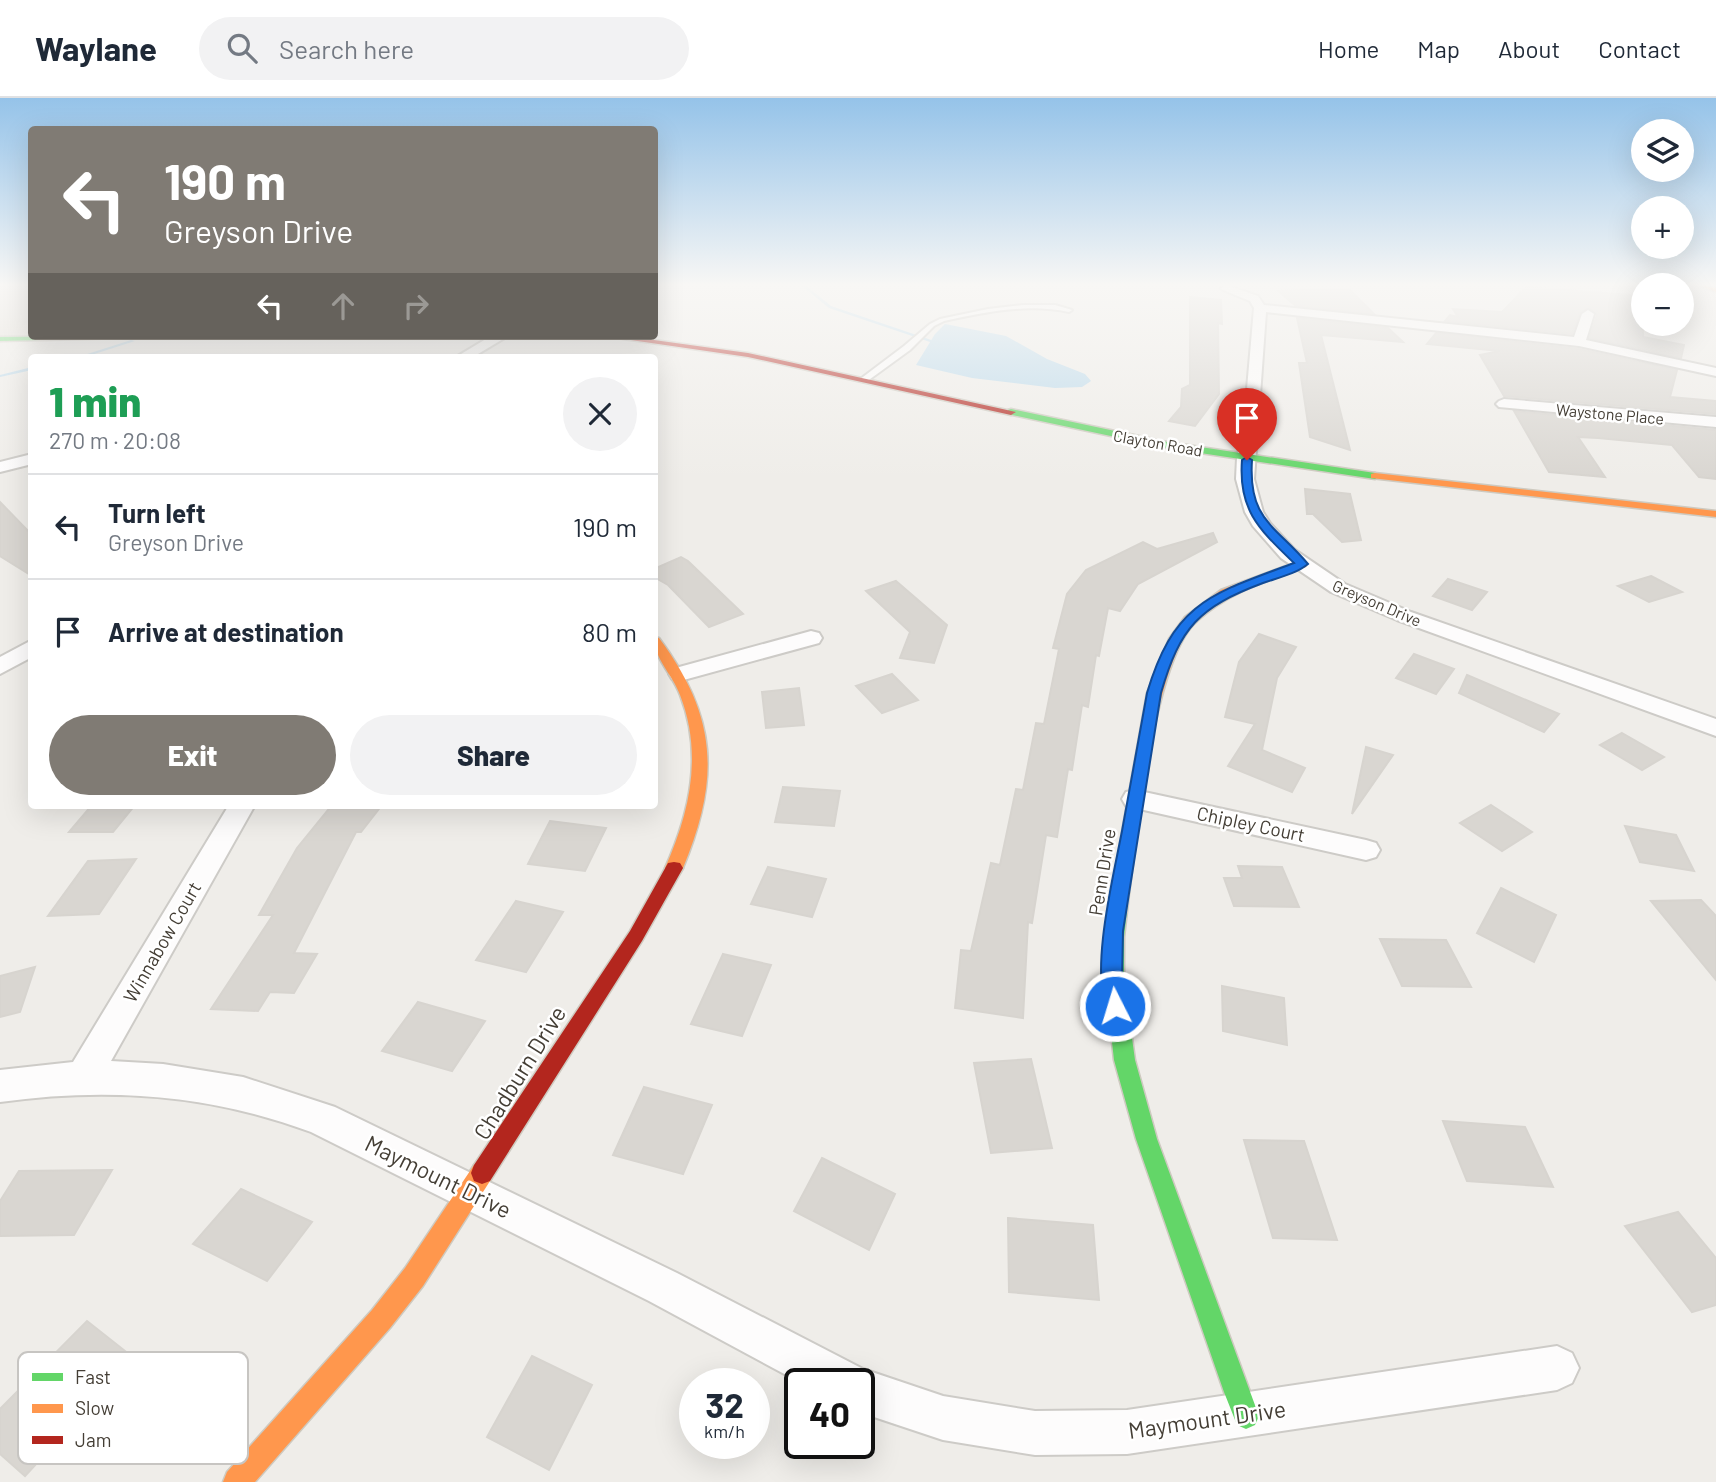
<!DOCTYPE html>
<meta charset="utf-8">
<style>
body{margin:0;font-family:Barlow,sans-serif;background:#f2f2f3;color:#1f2937;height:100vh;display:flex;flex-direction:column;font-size:26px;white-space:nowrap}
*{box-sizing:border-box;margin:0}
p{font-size:23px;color:#747a83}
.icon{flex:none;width:38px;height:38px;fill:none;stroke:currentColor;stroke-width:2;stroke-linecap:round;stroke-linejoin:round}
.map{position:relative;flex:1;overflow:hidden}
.panel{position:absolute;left:28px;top:256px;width:630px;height:455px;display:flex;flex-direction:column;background:#fff;border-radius:7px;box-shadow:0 7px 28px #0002}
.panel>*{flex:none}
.hud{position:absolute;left:28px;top:28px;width:630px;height:214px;border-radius:7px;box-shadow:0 7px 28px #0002;background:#807b74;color:#fff;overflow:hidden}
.buttons{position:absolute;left:1631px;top:21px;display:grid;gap:14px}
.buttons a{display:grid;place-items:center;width:63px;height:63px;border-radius:50%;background:#fff;box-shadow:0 7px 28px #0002;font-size:35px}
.speed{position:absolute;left:679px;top:1270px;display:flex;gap:14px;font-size:35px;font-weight:700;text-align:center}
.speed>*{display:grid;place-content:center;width:91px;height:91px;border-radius:50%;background:#fff;box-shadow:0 7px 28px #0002;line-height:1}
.speed small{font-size:18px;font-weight:400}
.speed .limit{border:4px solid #111;border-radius:10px;background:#fff;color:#111}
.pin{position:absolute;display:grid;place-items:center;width:60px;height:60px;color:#fff;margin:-72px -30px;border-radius:50% 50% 50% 0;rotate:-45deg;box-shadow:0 0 7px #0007}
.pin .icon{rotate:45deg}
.me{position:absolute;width:77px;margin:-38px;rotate:355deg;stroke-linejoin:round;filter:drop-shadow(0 0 5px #0008)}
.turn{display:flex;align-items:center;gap:24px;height:147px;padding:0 21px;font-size:32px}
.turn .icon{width:91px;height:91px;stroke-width:2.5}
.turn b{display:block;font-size:49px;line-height:60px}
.lanes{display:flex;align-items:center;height:66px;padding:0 21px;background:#0003;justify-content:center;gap:35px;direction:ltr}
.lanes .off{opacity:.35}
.round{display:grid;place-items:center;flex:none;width:74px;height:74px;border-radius:37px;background:#f2f2f3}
.summary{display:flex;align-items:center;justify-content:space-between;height:119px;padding:0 21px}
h1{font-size:42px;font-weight:800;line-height:52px;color:#1e9e55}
.button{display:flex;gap:14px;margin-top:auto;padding:14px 21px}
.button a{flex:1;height:80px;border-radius:42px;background:#807b74;color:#fff;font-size:28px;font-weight:800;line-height:80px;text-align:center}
.button a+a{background:#f2f2f3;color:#1f2937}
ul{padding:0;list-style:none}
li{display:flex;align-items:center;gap:21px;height:105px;padding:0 21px;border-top:2px solid #e0e1e3}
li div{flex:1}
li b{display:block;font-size:26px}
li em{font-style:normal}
header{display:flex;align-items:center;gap:42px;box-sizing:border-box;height:98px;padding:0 35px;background:#fff;border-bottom:2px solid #e0e1e3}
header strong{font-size:33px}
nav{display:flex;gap:38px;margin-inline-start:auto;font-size:24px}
.search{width:490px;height:63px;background:#f2f2f3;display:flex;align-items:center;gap:18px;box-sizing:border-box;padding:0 24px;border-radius:38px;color:#747a83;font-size:26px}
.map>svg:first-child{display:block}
.residential{fill:#e3ded6}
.water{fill:#bad9eb}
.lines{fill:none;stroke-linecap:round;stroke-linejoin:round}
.stream{fill:#bad9eb;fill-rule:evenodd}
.building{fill:#d9d6d1;stroke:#d7d4cf;stroke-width:2}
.lane-casing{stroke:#cdcbc7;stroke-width:4}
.street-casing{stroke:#cdcbc7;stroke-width:4}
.fast-casing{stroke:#cecac0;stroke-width:3}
.slow-casing{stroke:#cecac0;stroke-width:3}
.jam-casing{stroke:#cecac0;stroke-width:3}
.lane{fill:#fdfcfc;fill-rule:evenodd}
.street{fill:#fdfcfc;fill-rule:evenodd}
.fast{fill:#63d668;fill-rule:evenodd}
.slow{fill:#ff974d;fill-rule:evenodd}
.jam{fill:#b3261e;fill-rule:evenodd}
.route{fill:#1a73e8;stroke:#114b97;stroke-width:2}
.labels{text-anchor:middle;stroke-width:5;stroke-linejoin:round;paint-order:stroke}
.far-street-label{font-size:16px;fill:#443e35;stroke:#fff}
.street-label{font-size:19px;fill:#443e35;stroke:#fff}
.near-street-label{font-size:23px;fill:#443e35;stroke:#fff}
.key{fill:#fff;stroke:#c7c5c2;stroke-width:2}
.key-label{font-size:19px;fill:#443e35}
</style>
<header>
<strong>Waylane</strong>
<div class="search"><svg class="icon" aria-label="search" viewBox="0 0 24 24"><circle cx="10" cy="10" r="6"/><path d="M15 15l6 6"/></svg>Search here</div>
<nav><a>Home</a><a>Map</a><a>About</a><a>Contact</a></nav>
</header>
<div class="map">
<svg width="1716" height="1384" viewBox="0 0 1716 1384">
<rect width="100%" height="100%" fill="#efede9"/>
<!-- residential -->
<path class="residential" d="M 0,187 L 31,187 L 32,238 L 0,239 Z"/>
<!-- water -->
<path class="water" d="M 945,226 L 1006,238 L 1047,261 L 1085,276 L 1091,283 L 1082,289 L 1055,290 L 972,280 L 916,267 L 935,236 Z"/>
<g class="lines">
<!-- stream -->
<g class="stream">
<path d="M 801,187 L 805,187 L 831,208 L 943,246 L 939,247 L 829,210 Z"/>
<path d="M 131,242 L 135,243 L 85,259 L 78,259 Z"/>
<path d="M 32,269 L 32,272 L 0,279 L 0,277 Z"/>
</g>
</g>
<!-- building -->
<g class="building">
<path d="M 1526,189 L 1643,198 L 1643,239 L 1684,247 L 1681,260 L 1589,240 L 1597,217 L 1589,210 L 1580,215 L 1572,236 L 1445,223 L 1450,217 L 1458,219 L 1453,211 L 1502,214 Z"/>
<path d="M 1349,191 L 1374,216 L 1296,208 L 1278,193 Z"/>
<path d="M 1190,199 L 1221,202 L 1222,226 L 1218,225 L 1219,296 L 1195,328 L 1169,323 L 1181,309 L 1182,291 L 1190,287 Z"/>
<path d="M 1297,220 L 1388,230 L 1403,244 L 1321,237 L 1350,352 L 1310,339 L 1299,265 L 1307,265 Z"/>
<path d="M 1436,235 L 1579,251 L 1677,272 L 1670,299 L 1716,303 L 1716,316 L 1504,298 L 1480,257 L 1500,253 L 1427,246 Z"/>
<path d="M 1514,313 L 1716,332 L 1716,381 L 1699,379 L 1672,347 L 1598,340 L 1578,339 L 1605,379 L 1549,374 Z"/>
<path d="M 1305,391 L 1350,396 L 1361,442 L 1342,444 L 1313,416 L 1307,416 Z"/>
<path d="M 0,404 L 32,437 L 32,478 L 0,458 Z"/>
<path d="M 1213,435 L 1217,444 L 1138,486 L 1120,513 L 1108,510 L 1099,558 L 1096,557 L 1088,609 L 1082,607 L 1072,672 L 1068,671 L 1057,739 L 1046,737 L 1032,825 L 1028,824 L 1023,920 L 955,910 L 961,852 L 971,853 L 991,765 L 1000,767 L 1016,691 L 1023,692 L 1036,625 L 1044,626 L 1059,551 L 1053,550 L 1067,496 L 1086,472 L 1143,444 L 1157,451 Z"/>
<path d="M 681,459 L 688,463 L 743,516 L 709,529 L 668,487 L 654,479 L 654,471 Z"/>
<path d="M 1651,478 L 1682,494 L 1649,504 L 1618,488 Z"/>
<path d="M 1448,481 L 1487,494 L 1472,512 L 1433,498 Z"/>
<path d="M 896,483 L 947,527 L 934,565 L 900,560 L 910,534 L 866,493 Z"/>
<path d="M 1259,536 L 1296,549 L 1277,580 L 1262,652 L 1305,670 L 1292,694 L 1228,668 L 1255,626 L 1225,619 L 1239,564 Z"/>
<path d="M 1414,556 L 1454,571 L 1436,596 L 1396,580 Z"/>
<path d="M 892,576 L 918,602 L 882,615 L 856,588 Z"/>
<path d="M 1467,577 L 1559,616 L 1544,634 L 1459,595 Z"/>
<path d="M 799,590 L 804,627 L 766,630 L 762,594 Z"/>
<path d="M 1622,635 L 1664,659 L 1642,672 L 1600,647 Z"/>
<path d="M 1366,649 L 1393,657 L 1352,716 Z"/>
<path d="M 783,689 L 840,693 L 834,728 L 775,724 Z"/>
<path d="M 92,707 L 135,707 L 113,734 L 69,734 Z"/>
<path d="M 332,707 L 382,707 L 361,734 L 356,734 L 294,855 L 317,856 L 294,895 L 270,894 L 258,913 L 211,911 L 273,817 L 259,817 L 297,750 Z"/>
<path d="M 1491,707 L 1532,734 L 1502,753 L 1460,725 Z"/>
<path d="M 550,723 L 606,730 L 585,773 L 528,766 Z"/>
<path d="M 1625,728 L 1676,737 L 1694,773 L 1640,764 Z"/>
<path d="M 136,761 L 99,816 L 48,818 L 88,763 Z"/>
<path d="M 1238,768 L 1282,769 L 1299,809 L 1234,808 L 1224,780 L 1242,780 Z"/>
<path d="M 768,769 L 826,781 L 812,819 L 751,806 Z"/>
<path d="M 1501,790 L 1556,817 L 1534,864 L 1477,835 Z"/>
<path d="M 1701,802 L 1716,818 L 1716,882 L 1651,803 Z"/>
<path d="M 516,803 L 563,814 L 526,874 L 476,862 Z"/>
<path d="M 1380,841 L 1446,842 L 1471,889 L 1402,888 Z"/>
<path d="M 723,856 L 771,867 L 742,938 L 691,926 Z"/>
<path d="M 35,869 L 20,914 L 0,919 L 0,878 Z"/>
<path d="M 1222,888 L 1284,900 L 1287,947 L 1223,933 Z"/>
<path d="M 418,904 L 485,923 L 452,973 L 382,953 Z"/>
<path d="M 1031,961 L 1052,1050 L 991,1055 L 974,965 Z"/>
<path d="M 644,989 L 712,1007 L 683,1076 L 613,1057 Z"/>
<path d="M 1443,1023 L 1525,1029 L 1553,1089 L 1467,1083 Z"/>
<path d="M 1244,1042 L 1304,1043 L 1337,1142 L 1273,1140 Z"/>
<path d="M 822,1060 L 895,1096 L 869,1152 L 794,1113 Z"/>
<path d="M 112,1072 L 74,1137 L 0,1138 L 0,1103 L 19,1073 Z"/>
<path d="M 241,1091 L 312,1124 L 267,1183 L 193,1146 Z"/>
<path d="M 1678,1114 L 1716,1160 L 1716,1207 L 1692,1214 L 1625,1128 Z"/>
<path d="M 1008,1120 L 1093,1127 L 1099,1202 L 1009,1194 Z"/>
<path d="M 87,1223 L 134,1260 L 25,1378 L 0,1356 L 0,1311 Z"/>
<path d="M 532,1258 L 592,1287 L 549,1372 L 487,1339 Z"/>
</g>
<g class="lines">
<!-- lane casing -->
<g class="lane-casing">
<path id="lane" d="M 1023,207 L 1055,207 L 1072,212 L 1069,214 C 1028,205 985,214 944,223 L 934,228 L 910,252 L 866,284 L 859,282 L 904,248 L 930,226 L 940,221 L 988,211 Z"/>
</g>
<!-- street casing -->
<g class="street-casing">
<g id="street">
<path d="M 1226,187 L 1258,198 L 1264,207 L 1574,239 L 1582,216 L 1588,212 L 1594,216 L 1586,242 L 1716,270 L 1716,278 L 1579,248 L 1266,214 L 1254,381 L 1263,414 L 1270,425 L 1295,452 L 1345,486 L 1411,514 L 1716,621 L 1716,638 L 1397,522 L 1331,494 L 1281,460 L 1253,428 L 1245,414 L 1236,381 L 1237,360 L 1245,314 L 1254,210 L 1250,203 L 1223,192 L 1221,190 Z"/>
<path d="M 491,238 L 508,238 L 473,259 L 456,259 Z"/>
<path d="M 1504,301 L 1716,319 L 1716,329 L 1499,309 L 1496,306 L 1499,303 Z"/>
<path d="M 32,356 L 32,366 L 0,374 L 0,364 Z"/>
<path d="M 811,533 L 819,535 L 822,540 L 819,545 L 680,583 L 672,581 L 669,576 L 672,571 Z"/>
<path d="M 32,542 L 32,559 L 0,576 L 0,559 Z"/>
<path d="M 1135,692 L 1366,742 L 1376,745 L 1380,752 L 1376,759 L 1366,762 L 1126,708 L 1122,701 L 1126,694 Z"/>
<path d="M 229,707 L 255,707 L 111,963 L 163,966 L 243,979 L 335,1009 L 677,1175 L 863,1271 L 943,1298 L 1035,1313 L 1127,1312 L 1557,1248 L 1572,1255 L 1579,1270 L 1572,1285 L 1557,1292 L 1127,1356 L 1035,1357 L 943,1342 L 859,1314 L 859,1286 L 803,1286 L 649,1203 L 311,1034 C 209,996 107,989 0,1004 L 0,972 L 73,964 Z"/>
</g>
</g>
<!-- fast casing -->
<g class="fast-casing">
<g id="fast">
<path d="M 127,238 L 123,240 L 0,243 L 0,239 Z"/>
<path d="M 1011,311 L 1167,344 L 1375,375 L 1380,378 L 1375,381 L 1167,350 L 1008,316 L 1008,312 Z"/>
<path d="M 1120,788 L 1126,790 L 1129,795 L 1124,839 L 1124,881 L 1135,962 L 1157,1041 L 1259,1318 L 1255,1327 L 1246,1331 L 1237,1327 L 1224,1294 L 1136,1041 L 1114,962 L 1105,881 L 1106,839 L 1111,795 L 1114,790 Z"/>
</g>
</g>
<!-- slow casing -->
<g class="slow-casing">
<g id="slow">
<path d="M 1700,187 L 1716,190 L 1716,194 L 1701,188 Z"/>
<path d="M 1375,375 L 1716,413 L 1716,419 L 1371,380 L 1371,376 Z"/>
<path d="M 1302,462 L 1308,466 L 1306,469 C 1265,484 1230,493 1197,523 C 1154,560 1138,735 1129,795 L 1126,800 L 1120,802 L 1114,800 L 1111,795 L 1147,595 L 1169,541 L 1185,519 L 1221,492 Z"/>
<path d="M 654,539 L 659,540 C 718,619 720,681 683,770 L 680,775 L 668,775 L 665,770 C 690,714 703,656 680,597 C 673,577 654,561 654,539 Z"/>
<path d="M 482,1064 L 490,1067 L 493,1075 L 490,1083 L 423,1188 L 390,1230 L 255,1384 L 223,1384 L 227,1374 L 372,1212 L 405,1170 L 474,1067 Z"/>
</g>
</g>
<!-- jam casing -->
<g class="jam-casing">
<g id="jam">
<path d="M 603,238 L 625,238 L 748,255 L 1016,314 L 1011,317 L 748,259 Z"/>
<path d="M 674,764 L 680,765 L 683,770 L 642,843 L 490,1083 L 482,1086 L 474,1083 L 471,1075 L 474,1067 L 630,833 L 668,765 Z"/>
</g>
</g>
<!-- lane -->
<use href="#lane" class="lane"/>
<!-- street -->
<use href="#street" class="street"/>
<!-- fast -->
<use href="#fast" class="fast"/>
<!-- slow -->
<use href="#slow" class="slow"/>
<!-- jam -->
<use href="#jam" class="jam"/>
</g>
<!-- sky -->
<linearGradient id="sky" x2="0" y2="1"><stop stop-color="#95c3e9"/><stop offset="0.49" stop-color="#f8f7f5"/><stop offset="1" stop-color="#f8f7f5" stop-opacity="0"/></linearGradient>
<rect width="1716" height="381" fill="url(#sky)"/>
<!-- route -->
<path class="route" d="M 1247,359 L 1252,362 C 1248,422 1275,427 1308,466 C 1296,476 1277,480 1263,485 C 1199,509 1180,529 1161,595 L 1123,833 L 1122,884 L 1125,908 L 1122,914 L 1115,916 L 1108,914 C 1089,874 1114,776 1122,733 C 1130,687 1139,641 1147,595 C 1174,504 1211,496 1294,465 C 1260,432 1238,413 1242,362 Z"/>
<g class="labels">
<!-- far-street labels -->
<g class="far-street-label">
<text transform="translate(1610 316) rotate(5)" y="6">Waystone Place</text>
<text transform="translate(1158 345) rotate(10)" y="6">Clayton Road</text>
<text transform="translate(1377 505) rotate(23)" y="6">Greyson Drive</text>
</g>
<!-- street labels -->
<g class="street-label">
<text transform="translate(1251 726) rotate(12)" y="7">Chipley Court</text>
<text transform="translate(1102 774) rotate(-81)" y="7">Penn Drive</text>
<text transform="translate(162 844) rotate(-60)" y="7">Winnabow Court</text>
</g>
<!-- near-street labels -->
<g class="near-street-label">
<text transform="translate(520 975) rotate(-58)" y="8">Chadburn Drive</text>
<text transform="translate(438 1079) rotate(26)" y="8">Maymount Drive</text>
<text transform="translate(1207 1322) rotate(-8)" y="8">Maymount Drive</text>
</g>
</g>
<!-- legend -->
<rect x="18" y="1254" width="230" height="112" rx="10" class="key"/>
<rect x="32" y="1275" width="31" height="8" fill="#63d668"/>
<rect x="32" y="1306" width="31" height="9" fill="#ff974d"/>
<rect x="32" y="1338" width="31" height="8" fill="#b3261e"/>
<g class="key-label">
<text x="75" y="1286">Fast</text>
<text x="75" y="1317">Slow</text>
<text x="75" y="1349">Jam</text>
</g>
</svg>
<div class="buttons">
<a><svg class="icon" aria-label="layers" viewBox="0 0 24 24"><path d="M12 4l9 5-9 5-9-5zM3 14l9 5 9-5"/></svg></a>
<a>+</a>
<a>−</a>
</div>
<div class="speed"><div>32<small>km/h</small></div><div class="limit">40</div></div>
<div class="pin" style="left:1247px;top:362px;background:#d93025"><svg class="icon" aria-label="arrive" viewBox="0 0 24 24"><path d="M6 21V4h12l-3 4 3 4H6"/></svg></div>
<svg class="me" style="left:1115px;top:908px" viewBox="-20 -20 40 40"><circle r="17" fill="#1a73e8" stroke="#fff" stroke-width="3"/><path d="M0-11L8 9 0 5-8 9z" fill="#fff"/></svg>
<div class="hud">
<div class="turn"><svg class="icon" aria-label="left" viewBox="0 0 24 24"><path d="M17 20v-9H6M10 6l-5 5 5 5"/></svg><div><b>190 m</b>Greyson Drive</div></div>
<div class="lanes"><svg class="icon" aria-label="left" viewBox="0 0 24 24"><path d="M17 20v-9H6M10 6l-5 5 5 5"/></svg><svg class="icon off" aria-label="ahead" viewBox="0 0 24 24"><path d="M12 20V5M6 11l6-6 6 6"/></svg><svg class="icon off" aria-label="right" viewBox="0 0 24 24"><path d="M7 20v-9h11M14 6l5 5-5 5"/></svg></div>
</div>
<section class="panel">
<div class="summary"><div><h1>1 min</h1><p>270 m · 20:08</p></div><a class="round"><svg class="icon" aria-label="close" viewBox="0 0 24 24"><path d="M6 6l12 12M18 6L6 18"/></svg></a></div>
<ul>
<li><svg class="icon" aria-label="left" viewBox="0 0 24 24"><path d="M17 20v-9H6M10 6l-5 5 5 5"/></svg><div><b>Turn left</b><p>Greyson Drive</p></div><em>190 m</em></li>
<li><svg class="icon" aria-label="arrive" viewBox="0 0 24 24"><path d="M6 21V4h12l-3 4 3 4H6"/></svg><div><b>Arrive at destination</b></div><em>80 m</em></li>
</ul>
<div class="button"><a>Exit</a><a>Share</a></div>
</section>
</div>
